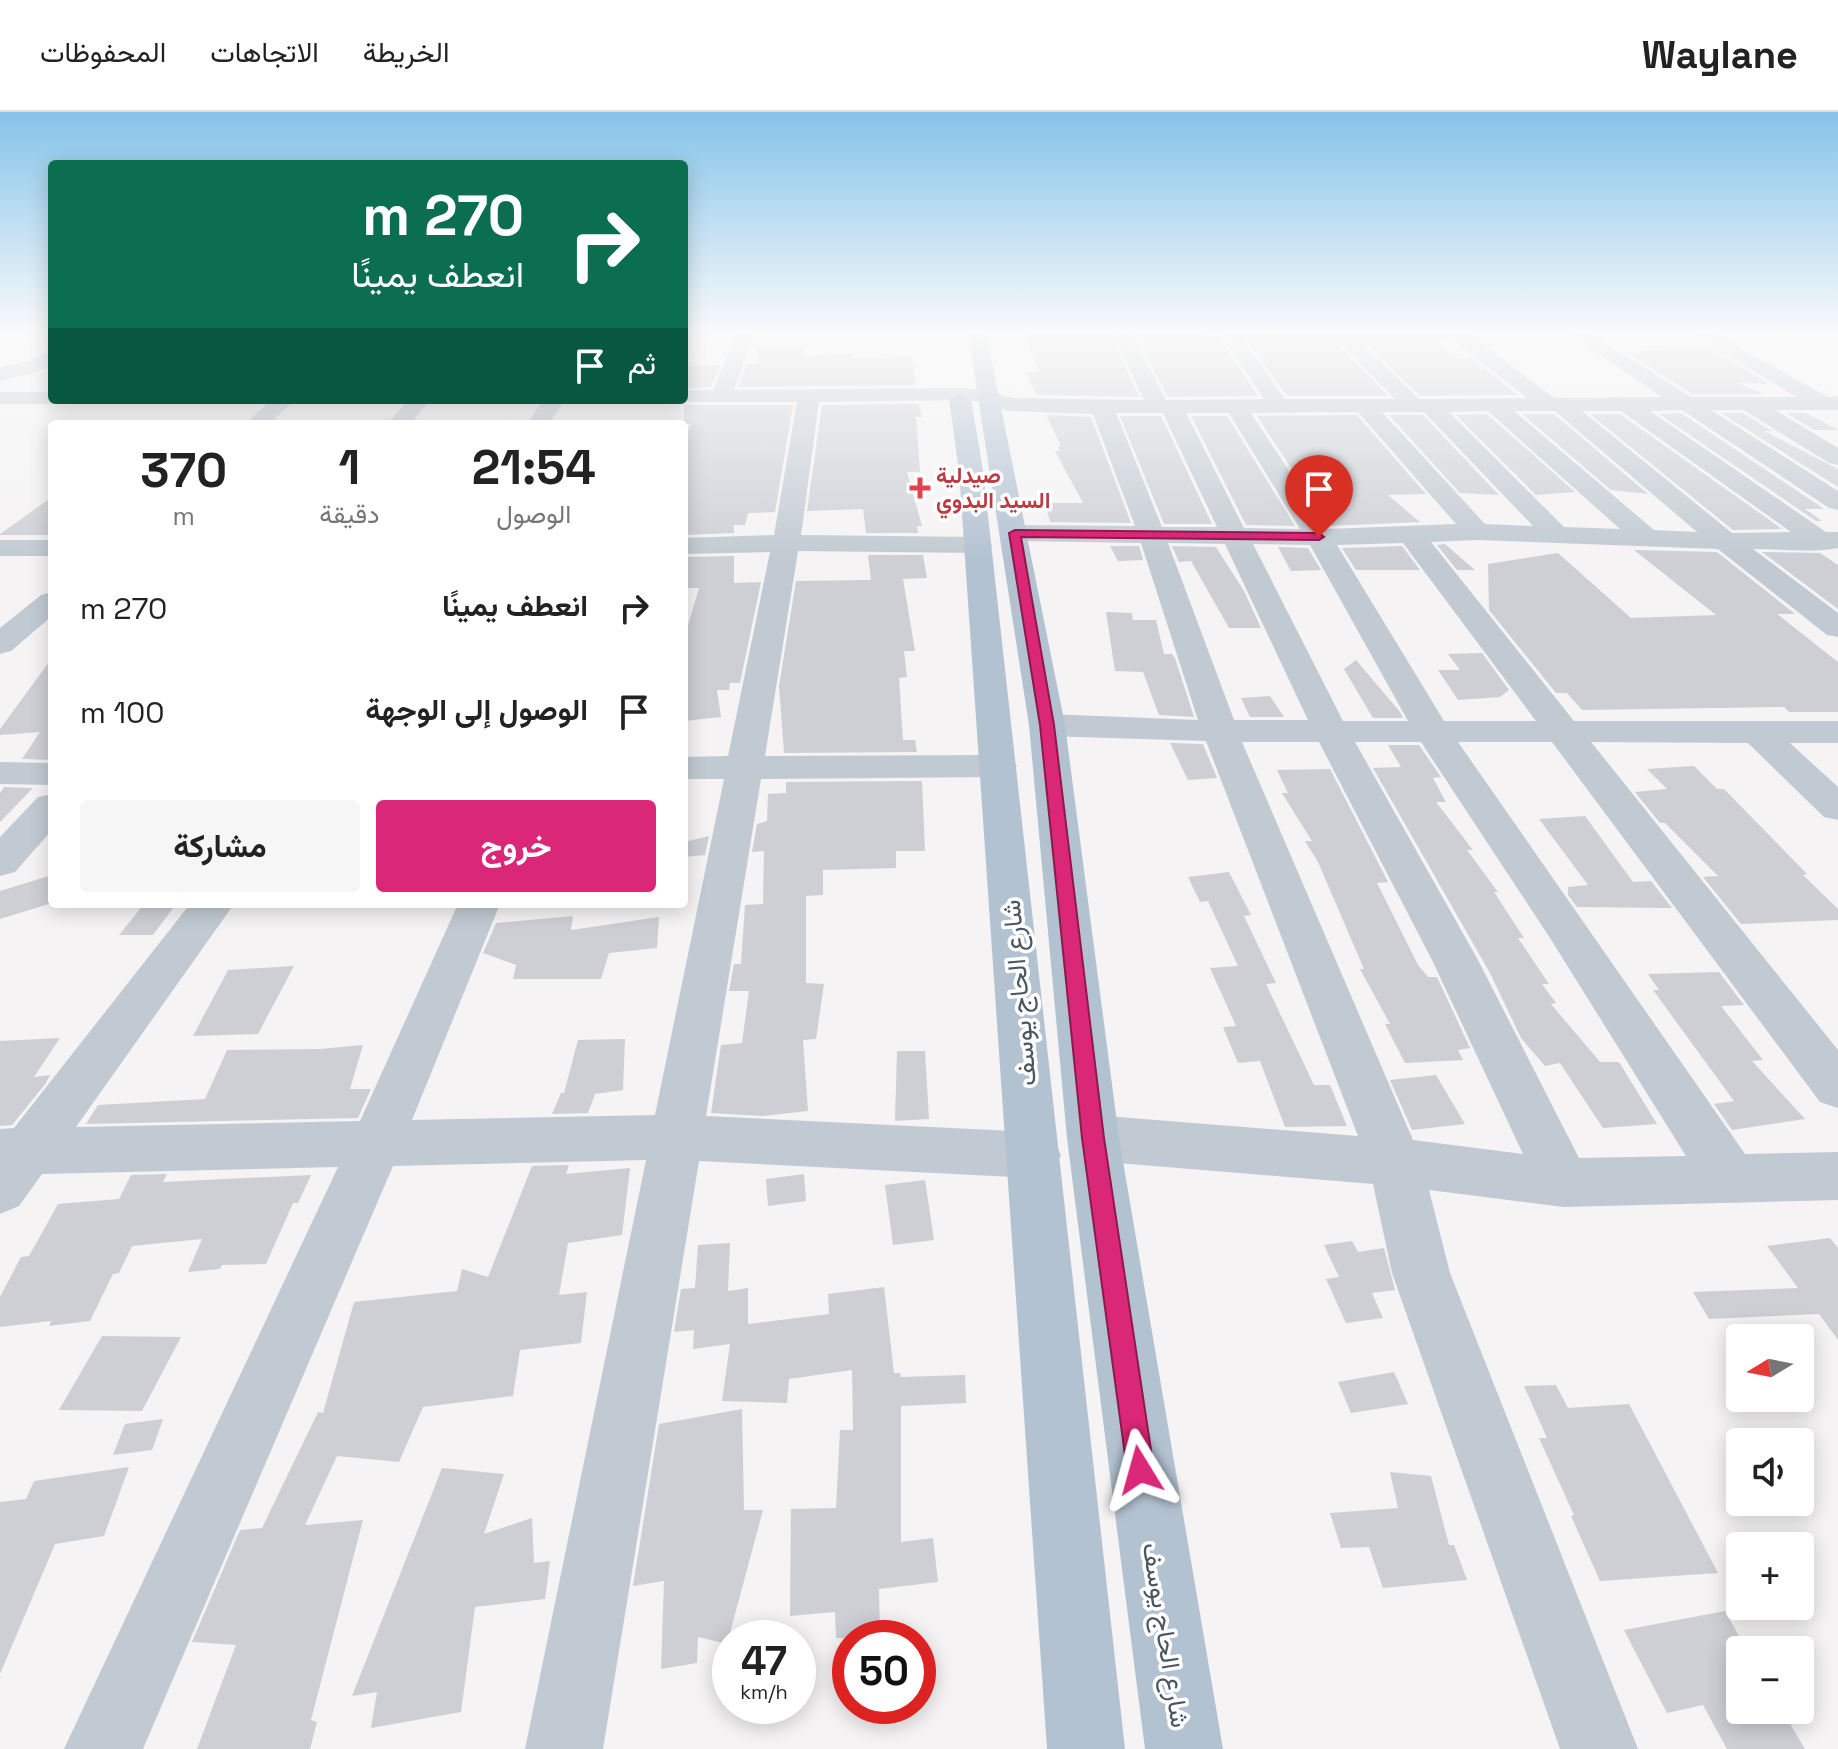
<!DOCTYPE html>
<html lang="ar">
<meta charset="utf-8">
<style>
body{margin:0;font-family:"Space Grotesk",Vazirmatn,sans-serif;background:#f6f6f6;color:#222;direction:rtl;height:100vh;display:flex;flex-direction:column;font-size:30px;white-space:nowrap}
*{box-sizing:border-box;margin:0}
p{font-size:26px;color:#767676}
.icon{flex:none;width:44px;height:44px;fill:none;stroke:currentColor;stroke-width:2;stroke-linecap:round;stroke-linejoin:round}
.map{position:relative;flex:1;overflow:hidden;direction:ltr}
.side{position:absolute;left:48px;top:308px;width:640px;height:488px;display:flex;flex-direction:column;background:#fff;border-radius:8px;box-shadow:0 4px 20px #0003;direction:rtl}
.side>*{flex:none}
.guide{position:absolute;left:48px;top:48px;width:640px;height:244px;border-radius:8px;box-shadow:0 4px 20px #0003;direction:rtl;background:#0b6e4f;color:#fff;overflow:hidden}
.needle{width:52px;rotate:260deg}
.fabs{position:absolute;left:1726px;top:1212px;display:grid;gap:16px}
.fabs a{display:grid;place-items:center;width:88px;height:88px;border-radius:8px;background:#fff;box-shadow:0 4px 20px #0003;font-size:40px}
.speed{position:absolute;left:712px;top:1508px;display:flex;gap:16px;font-size:40px;font-weight:700;text-align:center}
.speed>*{display:grid;place-content:center;width:104px;height:104px;border-radius:50%;background:#fff;box-shadow:0 4px 20px #0003;line-height:1}
.speed small{font-size:20px;font-weight:400}
.speed .limit{border:12px solid #d22;background:#fff;color:#111}
.pin{position:absolute;display:grid;place-items:center;width:68px;height:68px;color:#fff;margin:-82px -34px;border-radius:50% 50% 50% 0;rotate:-45deg;box-shadow:0 0 8px #0007}
.pin .icon{rotate:45deg}
.me{position:absolute;width:88px;margin:-44px;rotate:352deg;stroke-linejoin:round;filter:drop-shadow(0 0 6px #0008)}
.turn{display:flex;align-items:center;gap:28px;height:168px;padding:0 32px;font-size:36px}
.turn .icon{width:104px;height:104px;stroke-width:2.5}
.turn b{display:block;font-size:56px;line-height:68px}
.then{display:flex;align-items:center;height:76px;padding:0 32px;background:#0003;gap:16px;font-size:30px}
.eta{display:flex;justify-content:space-evenly;align-items:center;height:136px;text-align:center}
.eta b{font-size:48px;font-weight:700;line-height:56px}
.primary-button{display:flex;gap:16px;margin-top:auto;padding:16px 32px}
.primary-button a{flex:1;height:92px;border-radius:8px;background:#db2777;color:#fff;font-size:32px;font-weight:700;line-height:92px;text-align:center}
.primary-button a+a{background:#f6f6f6;color:#222}
ul{padding:0;list-style:none}
li{display:flex;align-items:center;gap:24px;height:104px;padding:0 32px}
li div{flex:1}
li b{display:block;font-size:30px}
li em{font-style:normal}
header{display:flex;align-items:center;gap:48px;box-sizing:border-box;height:112px;padding:0 40px;background:#fff;border-bottom:2px solid #e0e0e0}
header strong{font-size:38px}
nav{display:flex;gap:44px;margin-inline-start:auto;font-size:28px}
.map>svg:first-child{display:block}
.building{fill:#cdcfd5}
.lines{fill:none;stroke-linecap:round;stroke-linejoin:round}
.minor{fill:#c1cad2;fill-rule:evenodd}
.major{fill:#b3c2d1;fill-rule:evenodd}
.route{fill:#db2777;stroke:#8e194d;stroke-width:2}
.health-dot{fill:#e0444e;stroke:#fff;stroke-width:3}
.labels{text-anchor:middle;stroke-width:7;stroke-linejoin:round;paint-order:stroke}
.far-health-label{font-size:22px;font-weight:bold;fill:#be3a42;stroke:#fff;text-anchor:start}
.street-label{font-size:26px;fill:#4a5661;stroke:#fff}
</style>
<header>
<strong>Waylane</strong>
<nav><a>الخريطة</a><a>الاتجاهات</a><a>المحفوظات</a></nav>
</header>
<div class="map">
<svg width="1838" height="1637" viewBox="0 0 1838 1637">
<rect width="100%" height="100%" fill="#f5f3f3"/>
<!-- building -->
<g class="building">
<path d="M 1057,221 L 1110,221 L 1139,285 L 1037,283 L 1026,260 L 1039,260 L 1026,227 L 1029,227 L 1027,222 Z"/>
<path d="M 1134,221 L 1206,221 L 1208,227 L 1220,227 L 1258,284 L 1168,285 Z"/>
<path d="M 1249,231 L 1336,231 L 1388,284 L 1287,284 Z"/>
<path d="M 1366,231 L 1436,231 L 1457,246 L 1471,246 L 1518,283 L 1420,284 Z"/>
<path d="M 804,235 L 805,243 L 852,241 L 853,247 L 911,245 L 916,273 L 738,275 L 747,252 L 757,252 L 757,236 Z"/>
<path d="M 1710,236 L 1769,272 L 1738,271 L 1763,282 L 1692,282 L 1626,240 Z"/>
<path d="M 720,253 L 711,275 L 684,276 L 684,254 Z"/>
<path d="M 919,292 L 922,305 L 916,305 L 920,360 L 907,360 L 922,414 L 917,414 L 918,421 L 866,421 L 863,397 L 807,399 L 822,293 Z"/>
<path d="M 684,293 L 793,293 L 775,400 L 748,401 L 745,413 L 734,413 L 734,421 L 684,423 L 684,329 L 691,312 L 684,312 Z"/>
<path d="M 1681,301 L 1824,397 L 1805,397 L 1822,409 L 1816,409 L 1659,302 Z"/>
<path d="M 1721,301 L 1743,301 L 1772,319 L 1764,319 L 1838,357 L 1838,375 Z"/>
<path d="M 1786,301 L 1806,301 L 1838,318 L 1814,318 Z"/>
<path d="M 1487,302 L 1575,380 L 1536,383 L 1456,303 Z"/>
<path d="M 1522,302 L 1554,302 L 1648,382 L 1611,378 Z"/>
<path d="M 1590,302 L 1620,302 L 1782,417 L 1733,418 Z"/>
<path d="M 1046,303 L 1091,305 L 1131,411 L 1050,410 L 1045,391 L 1083,391 L 1055,339 L 1060,339 L 1058,335 L 1061,334 Z"/>
<path d="M 1357,303 L 1426,382 L 1388,383 L 1420,410 L 1329,414 L 1257,304 Z"/>
<path d="M 1389,303 L 1423,303 L 1499,383 L 1460,381 Z"/>
<path d="M 1120,304 L 1161,304 L 1212,412 L 1164,412 Z"/>
<path d="M 1191,304 L 1227,304 L 1295,414 L 1246,413 Z"/>
<path d="M 52,385 L 52,423 L 0,423 L 0,422 Z"/>
<path d="M 1445,432 L 1475,458 L 1457,458 L 1437,433 Z"/>
<path d="M 1110,434 L 1139,434 L 1143,448 L 1118,449 Z"/>
<path d="M 1172,434 L 1216,435 L 1244,479 L 1261,516 L 1229,516 L 1191,449 L 1179,450 Z"/>
<path d="M 1402,434 L 1420,458 L 1356,458 L 1342,436 Z"/>
<path d="M 1278,435 L 1308,436 L 1321,458 L 1291,459 Z"/>
<path d="M 1634,438 L 1717,440 L 1795,502 L 1777,502 L 1838,550 L 1838,600 L 1789,600 L 1784,595 L 1582,598 L 1567,581 L 1556,581 L 1489,498 L 1488,452 L 1558,441 L 1631,506 L 1716,503 Z"/>
<path d="M 1762,440 L 1820,441 L 1838,453 L 1838,497 Z"/>
<path d="M 868,443 L 923,443 L 927,466 L 903,467 L 915,539 L 904,539 L 907,565 L 899,566 L 903,628 L 915,628 L 917,640 L 784,641 L 779,574 L 796,469 L 871,468 Z"/>
<path d="M 734,444 L 734,471 L 761,470 L 740,571 L 730,571 L 729,578 L 717,578 L 721,605 L 684,609 L 684,527 L 699,476 L 684,476 L 684,445 Z"/>
<path d="M 1106,500 L 1132,501 L 1133,508 L 1156,508 L 1164,542 L 1172,542 L 1175,546 L 1194,605 L 1159,603 L 1143,560 L 1115,559 Z"/>
<path d="M 1482,541 L 1509,578 L 1500,585 L 1458,588 L 1438,558 L 1460,558 L 1448,542 Z"/>
<path d="M 52,546 L 52,648 L 22,647 L 40,620 L 0,623 L 0,617 Z"/>
<path d="M 1356,548 L 1400,600 L 1403,606 L 1373,606 L 1344,557 Z"/>
<path d="M 1270,584 L 1284,605 L 1250,605 L 1241,586 Z"/>
<path d="M 1170,631 L 1203,632 L 1217,666 L 1188,668 Z"/>
<path d="M 1388,633 L 1419,633 L 1441,665 L 1433,666 L 1446,690 L 1436,690 L 1473,738 L 1467,738 L 1498,780 L 1494,780 L 1524,826 L 1518,826 L 1549,872 L 1542,872 L 1556,891 L 1551,892 L 1600,950 L 1619,950 L 1657,1012 L 1603,1016 L 1560,951 L 1545,954 L 1521,926 L 1490,861 L 1373,656 L 1401,655 Z"/>
<path d="M 1694,654 L 1717,677 L 1724,677 L 1807,762 L 1803,763 L 1838,797 L 1838,808 L 1741,812 L 1703,765 L 1718,764 L 1665,711 L 1660,711 L 1635,680 L 1667,677 L 1647,657 Z"/>
<path d="M 1330,657 L 1388,770 L 1377,771 L 1418,853 L 1428,865 L 1437,865 L 1470,936 L 1458,938 L 1463,948 L 1405,951 L 1385,912 L 1390,912 L 1360,857 L 1364,857 L 1318,750 L 1305,729 L 1312,729 L 1282,681 L 1288,681 L 1277,658 Z"/>
<path d="M 922,669 L 925,739 L 896,739 L 896,756 L 823,758 L 823,783 L 806,784 L 806,871 L 824,872 L 816,927 L 803,928 L 808,999 L 762,1004 L 711,1001 L 721,933 L 742,931 L 749,879 L 729,879 L 734,852 L 741,852 L 745,793 L 763,792 L 764,739 L 752,740 L 757,712 L 767,709 L 768,682 L 786,681 L 786,670 Z"/>
<path d="M 4,675 L 33,676 L 0,710 L 0,681 Z"/>
<path d="M 1585,704 L 1633,770 L 1651,769 L 1672,796 L 1577,795 L 1568,783 L 1568,775 L 1588,773 L 1539,707 Z"/>
<path d="M 709,724 L 705,743 L 684,745 L 684,730 Z"/>
<path d="M 1229,760 L 1251,803 L 1244,804 L 1276,871 L 1266,872 L 1314,973 L 1330,973 L 1347,1014 L 1285,1015 L 1260,949 L 1238,951 L 1223,915 L 1236,914 L 1210,856 L 1238,854 L 1208,789 L 1200,790 L 1188,765 Z"/>
<path d="M 52,763 L 52,791 L 0,807 L 0,779 Z"/>
<path d="M 144,792 L 176,792 L 153,823 L 119,823 Z"/>
<path d="M 573,804 L 571,818 L 659,805 L 657,836 L 609,841 L 601,867 L 513,867 L 516,853 L 483,841 L 496,811 Z"/>
<path d="M 294,854 L 258,922 L 193,924 L 228,858 Z"/>
<path d="M 1719,860 L 1744,893 L 1721,894 L 1763,948 L 1752,949 L 1805,1007 L 1732,1018 L 1714,992 L 1734,989 L 1653,878 L 1659,878 L 1648,862 Z"/>
<path d="M 60,926 L 34,965 L 50,963 L 46,971 L 12,1013 L 0,1014 L 0,929 Z"/>
<path d="M 625,927 L 623,978 L 595,982 L 588,1001 L 552,1002 L 561,981 L 564,981 L 578,928 Z"/>
<path d="M 363,933 L 350,977 L 371,977 L 358,1006 L 86,1012 L 98,993 L 205,987 L 227,938 L 320,937 Z"/>
<path d="M 897,939 L 925,939 L 929,1007 L 895,1009 Z"/>
<path d="M 1436,963 L 1465,1012 L 1412,1018 L 1390,968 Z"/>
<path d="M 569,1053 L 566,1062 L 630,1056 L 622,1123 L 568,1131 L 559,1183 L 587,1180 L 581,1231 L 520,1238 L 513,1284 L 423,1295 L 399,1350 L 337,1344 L 305,1413 L 363,1408 L 311,1608 L 317,1610 L 310,1637 L 197,1637 L 236,1533 L 192,1530 L 240,1418 L 262,1416 L 318,1300 L 323,1301 L 354,1190 L 457,1179 L 462,1157 L 488,1165 L 532,1054 Z"/>
<path d="M 167,1062 L 163,1070 L 311,1063 L 298,1091 L 293,1091 L 266,1152 L 222,1153 L 220,1157 L 188,1160 L 202,1127 L 132,1134 L 119,1161 L 113,1162 L 90,1209 L 49,1214 L 51,1209 L 0,1215 L 0,1185 L 21,1145 L 29,1144 L 58,1092 L 119,1087 L 131,1063 Z"/>
<path d="M 804,1062 L 806,1089 L 768,1094 L 766,1067 Z"/>
<path d="M 925,1068 L 934,1128 L 893,1133 L 885,1073 Z"/>
<path d="M 1830,1126 L 1838,1136 L 1838,1228 L 1819,1202 L 1709,1207 L 1693,1180 L 1798,1176 L 1767,1134 Z"/>
<path d="M 1352,1129 L 1358,1140 L 1384,1136 L 1395,1178 L 1372,1181 L 1383,1206 L 1346,1211 L 1326,1167 L 1339,1165 L 1324,1133 Z"/>
<path d="M 730,1131 L 728,1179 L 748,1176 L 748,1212 L 829,1202 L 828,1182 L 884,1175 L 894,1261 L 900,1261 L 901,1265 L 965,1263 L 966,1291 L 901,1294 L 901,1430 L 933,1426 L 938,1470 L 879,1477 L 880,1526 L 836,1526 L 835,1500 L 790,1504 L 791,1397 L 836,1396 L 840,1318 L 853,1318 L 852,1258 L 789,1267 L 787,1291 L 722,1289 L 730,1232 L 693,1237 L 694,1218 L 674,1220 L 681,1177 L 695,1176 L 698,1133 Z"/>
<path d="M 102,1224 L 181,1225 L 142,1299 L 59,1298 Z"/>
<path d="M 1394,1260 L 1408,1292 L 1351,1301 L 1338,1270 Z"/>
<path d="M 1556,1273 L 1568,1296 L 1629,1292 L 1718,1461 L 1600,1469 L 1571,1404 L 1574,1403 L 1539,1326 L 1547,1326 L 1524,1274 Z"/>
<path d="M 742,1297 L 744,1398 L 763,1398 L 727,1532 L 698,1525 L 697,1551 L 661,1557 L 664,1469 L 633,1474 L 659,1312 Z"/>
<path d="M 163,1307 L 152,1338 L 113,1343 L 125,1312 Z"/>
<path d="M 129,1355 L 104,1424 L 55,1432 L 0,1562 L 0,1390 L 26,1387 L 34,1369 Z"/>
<path d="M 442,1356 L 504,1362 L 484,1422 L 532,1406 L 534,1451 L 550,1449 L 545,1487 L 475,1495 L 461,1600 L 371,1616 L 377,1580 L 352,1584 Z"/>
<path d="M 1390,1360 L 1431,1364 L 1449,1433 L 1454,1433 L 1467,1468 L 1383,1476 L 1369,1435 L 1341,1436 L 1330,1401 L 1398,1396 Z"/>
<path d="M 1725,1499 L 1740,1526 L 1740,1598 L 1782,1598 L 1805,1637 L 1727,1637 L 1703,1593 L 1667,1601 L 1624,1518 Z"/>
</g>
<g class="lines">
<!-- minor -->
<g class="minor">
<path d="M 737,221 L 755,221 L 734,278 L 960,276 L 988,278 L 1011,286 L 1144,288 L 1113,221 L 1131,221 L 1166,288 L 1264,287 L 1220,221 L 1468,221 L 1554,286 L 1662,285 L 1568,221 L 1590,221 L 1691,285 L 1797,285 L 1690,221 L 1713,221 L 1828,285 L 1838,284 L 1838,298 L 1775,298 L 1838,336 L 1838,353 L 1829,351 L 1744,298 L 1711,298 L 1838,379 L 1838,398 L 1829,396 L 1682,298 L 1650,299 L 1826,420 L 1838,420 L 1838,436 C 1812,441 1781,437 1753,437 L 1838,501 L 1838,525 L 1827,523 L 1718,437 L 1477,428 L 1431,430 L 1574,609 L 1838,609 L 1838,631 L 1790,631 L 1838,675 L 1838,708 L 1824,705 L 1748,631 L 1591,630 L 1838,938 L 1838,996 L 1820,990 L 1552,630 L 1458,630 L 1745,1042 L 1838,1040 L 1838,1088 L 1564,1095 L 1429,1078 L 1450,1161 L 1638,1637 L 1560,1637 L 1392,1161 L 1373,1072 L 1093,1049 L 1074,1042 L 1067,1026 L 1074,1010 L 1093,1003 L 1358,1024 L 1206,629 L 1047,624 L 1035,620 L 1029,613 L 1035,606 L 1047,602 L 1198,608 L 1141,431 L 1015,429 L 1005,427 L 1001,421 L 1005,415 L 1015,413 L 1135,414 L 1093,302 L 1008,299 L 984,290 L 960,288 L 819,290 L 801,423 L 978,425 L 988,427 L 992,433 L 988,439 L 978,441 L 798,439 L 765,644 L 998,643 L 1011,646 L 1017,654 L 1011,662 L 998,665 L 761,667 L 706,1004 L 1034,1020 L 1053,1026 L 1061,1043 L 1053,1060 L 1034,1066 L 699,1049 L 603,1637 L 525,1637 L 646,1048 L 393,1054 L 143,1637 L 64,1637 L 338,1055 L 42,1062 L 19,1094 L 0,1102 L 0,1017 L 14,1016 L 190,792 L 234,792 L 76,1015 L 360,1009 L 458,792 L 500,792 L 412,1008 L 655,1003 L 724,667 L 684,667 L 684,645 L 728,644 L 770,440 L 684,442 L 684,426 L 774,423 L 797,290 L 676,290 L 684,288 L 684,279 L 713,278 ZM 1243,228 L 1337,228 L 1395,287 L 1285,287 ZM 1359,228 L 1453,228 L 1527,286 L 1419,287 ZM 1488,299 L 1620,417 L 1564,415 L 1449,300 ZM 1514,299 L 1555,299 L 1697,420 L 1654,418 ZM 1582,299 L 1621,299 L 1791,420 L 1732,421 ZM 1358,300 L 1456,412 L 1327,417 L 1251,301 ZM 1382,300 L 1424,300 L 1533,414 L 1485,412 ZM 1116,301 L 1163,301 L 1217,415 L 1162,415 ZM 1186,301 L 1229,301 L 1300,417 L 1244,416 ZM 1168,431 L 1225,432 L 1308,608 L 1234,608 ZM 1403,431 L 1536,609 L 1444,609 L 1337,433 ZM 1253,432 L 1310,433 L 1408,609 L 1343,609 ZM 1242,630 L 1319,630 L 1432,848 L 1523,1042 L 1413,1028 ZM 1355,630 L 1421,630 L 1550,826 L 1686,1044 L 1579,1046 L 1478,848 Z"/>
<path d="M 52,237 L 52,252 C 37,262 17,265 0,269 L 0,255 L 28,249 Z"/>
<path d="M 0,280 L 52,280 L 52,288 L 61,288 L 52,292 L 0,292 Z"/>
<path d="M 271,288 L 295,288 L 269,312 L 245,312 Z"/>
<path d="M 408,288 L 431,288 L 410,312 L 387,312 Z"/>
<path d="M 543,288 L 565,288 L 549,312 L 527,312 Z"/>
<rect x="0" y="428" width="52" height="16"/>
<path d="M 52,480 L 52,504 L 11,539 L 0,542 L 0,516 L 41,483 Z"/>
<path d="M 0,650 L 52,651 L 52,673 L 0,672 Z"/>
<path d="M 52,682 L 52,718 L 15,760 L 0,764 L 0,725 L 38,685 Z"/>
</g>
<!-- major -->
<g class="major">
<path d="M 968,221 L 986,221 L 1065,613 L 1119,1026 L 1223,1637 L 1145,1637 L 1067,1026 L 1029,613 Z"/>
<path d="M 960,281 L 971,287 L 983,359 L 1125,1637 L 1047,1637 L 959,359 L 949,287 Z"/>
</g>
</g>
<!-- sky -->
<linearGradient id="sky" x2="0" y2="1"><stop stop-color="#85c3ea"/><stop offset="0.49" stop-color="#fafafa"/><stop offset="1" stop-color="#fafafa" stop-opacity="0"/></linearGradient>
<rect width="1838" height="450" fill="url(#sky)"/>
<!-- route -->
<path class="route" d="M 1015,418 L 1319,421 L 1324,425 L 1319,428 L 1021,425 L 1054,613 L 1104,1026 L 1154,1358 L 1150,1368 L 1140,1372 L 1131,1368 L 1127,1358 L 1082,1026 L 1040,613 L 1009,421 Z"/>
<!-- markers -->
<path class="health-dot" d="M916 364h8v8h8v8h-8v8h-8v-8h-8v-8h8z"/>
<g class="labels">
<!-- far-health labels -->
<g class="far-health-label">
<text x="936" y="371">صيدلية<tspan x="936" dy="25">السيد البدوي</tspan></text>
</g>
<!-- street labels -->
<g class="street-label">
<text transform="translate(1019 881) rotate(-95)" y="9">شارع الحاج يوسف</text>
<text transform="translate(1166 1523) rotate(81)" y="9">شارع الحاج يوسف</text>
</g>
</g>
</svg>
<div class="fabs">
<a><svg class="needle" viewBox="-14 -14 28 28"><path d="M0-13l5 13h-10z" fill="#e53935"/><path d="M0 13l5-13h-10z" fill="#767676"/></svg></a>
<a><svg class="icon" aria-label="sound" viewBox="0 0 24 24"><path d="M4 9h4l5-4v14l-5-4H4zM17 9q2 3 0 6"/></svg></a>
<a>+</a>
<a>−</a>
</div>
<div class="speed"><div>47<small>km/h</small></div><div class="limit">50</div></div>
<div class="pin" style="left:1319px;top:425px;background:#d93025"><svg class="icon" aria-label="arrive" viewBox="0 0 24 24"><path d="M6 21V4h12l-3 4 3 4H6"/></svg></div>
<svg class="me" style="left:1140px;top:1358px" viewBox="-20 -20 40 40"><path d="M0-17L14 15 0 8-14 15z" fill="#db2777" stroke="#fff" stroke-width="4"/></svg>
<div class="guide">
<div class="turn"><svg class="icon" aria-label="right" viewBox="0 0 24 24"><path d="M7 20v-9h11M14 6l5 5-5 5"/></svg><div><b>270 m</b>انعطف يمينًا</div></div>
<div class="then">ثم<svg class="icon" aria-label="arrive" viewBox="0 0 24 24"><path d="M6 21V4h12l-3 4 3 4H6"/></svg></div>
</div>
<section class="side">
<div class="eta">
<div><b>21:54</b><p>الوصول</p></div>
<div><b>1</b><p>دقيقة</p></div>
<div><b>370</b><p>m</p></div>
</div>
<ul>
<li><svg class="icon" aria-label="right" viewBox="0 0 24 24"><path d="M7 20v-9h11M14 6l5 5-5 5"/></svg><div><b>انعطف يمينًا</b></div><em>270 m</em></li>
<li><svg class="icon" aria-label="arrive" viewBox="0 0 24 24"><path d="M6 21V4h12l-3 4 3 4H6"/></svg><div><b>الوصول إلى الوجهة</b></div><em>100 m</em></li>
</ul>
<div class="primary-button"><a>خروج</a><a>مشاركة</a></div>
</section>
</div>
